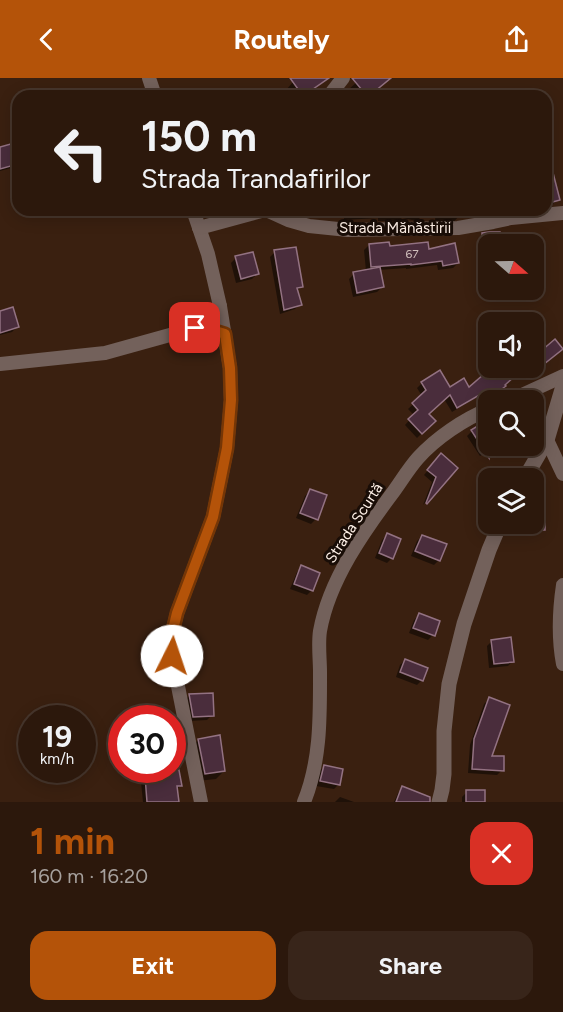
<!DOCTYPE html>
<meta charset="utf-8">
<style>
body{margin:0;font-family:Figtree,sans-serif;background:#38251a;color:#f1f3f6;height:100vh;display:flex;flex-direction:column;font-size:22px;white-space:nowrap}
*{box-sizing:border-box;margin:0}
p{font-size:20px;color:#a6a09d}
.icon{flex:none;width:33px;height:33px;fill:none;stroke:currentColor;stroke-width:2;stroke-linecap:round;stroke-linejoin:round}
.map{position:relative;height:724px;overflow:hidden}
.panel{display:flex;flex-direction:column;background:#2c180c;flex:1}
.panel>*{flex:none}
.top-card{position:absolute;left:12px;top:12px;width:540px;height:126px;border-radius:18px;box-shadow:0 3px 15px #0003,0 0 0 2px #48372d;background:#2c180c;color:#f1f3f6;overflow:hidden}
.needle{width:39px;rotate:110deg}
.controls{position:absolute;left:478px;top:156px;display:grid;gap:12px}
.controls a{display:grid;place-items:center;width:66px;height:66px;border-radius:12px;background:#2c180c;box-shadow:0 3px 15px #0003,0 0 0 2px #48372d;font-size:30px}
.speed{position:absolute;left:18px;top:627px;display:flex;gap:12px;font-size:30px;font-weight:700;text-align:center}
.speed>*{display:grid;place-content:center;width:78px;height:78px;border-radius:50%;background:#2c180c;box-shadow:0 3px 15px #0003,0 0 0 2px #48372d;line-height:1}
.speed small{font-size:15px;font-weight:400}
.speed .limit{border:9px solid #d22;background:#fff;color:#111}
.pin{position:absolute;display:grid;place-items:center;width:51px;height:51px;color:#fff;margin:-26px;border-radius:12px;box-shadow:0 3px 9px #0006}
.me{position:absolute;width:66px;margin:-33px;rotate:4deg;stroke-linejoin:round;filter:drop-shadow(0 0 4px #0008)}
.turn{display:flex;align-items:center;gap:21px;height:126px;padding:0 30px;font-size:27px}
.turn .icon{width:78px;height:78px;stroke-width:2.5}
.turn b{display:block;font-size:42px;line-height:51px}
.round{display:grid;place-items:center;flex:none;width:63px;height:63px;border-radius:18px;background:#38251a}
.head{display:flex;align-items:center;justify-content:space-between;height:102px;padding:0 30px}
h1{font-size:36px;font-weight:700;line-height:45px;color:#b45309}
.button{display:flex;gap:12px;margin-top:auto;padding:12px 30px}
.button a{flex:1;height:69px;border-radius:18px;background:#b45309;color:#fff;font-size:24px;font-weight:700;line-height:69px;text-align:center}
.button a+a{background:#38251a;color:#f1f3f6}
header{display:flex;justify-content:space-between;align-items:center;height:78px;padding:0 30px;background:#b45309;color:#fff;font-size:27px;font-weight:700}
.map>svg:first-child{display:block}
.shadow{fill:#0007}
.building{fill:#4a2d3c;stroke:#937282;stroke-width:1.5}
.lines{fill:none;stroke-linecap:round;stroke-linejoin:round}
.minor{stroke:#73615b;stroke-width:14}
.tertiary{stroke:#73615b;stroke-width:15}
.route-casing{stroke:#753606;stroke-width:15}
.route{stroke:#b45309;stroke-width:10}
.labels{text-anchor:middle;stroke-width:6;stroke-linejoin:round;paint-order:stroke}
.number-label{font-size:12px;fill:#d1bfbc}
.street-label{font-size:15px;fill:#fef0e7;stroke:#190d07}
</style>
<header><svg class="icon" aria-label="back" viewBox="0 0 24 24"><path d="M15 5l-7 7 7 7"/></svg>Routely<svg class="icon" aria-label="share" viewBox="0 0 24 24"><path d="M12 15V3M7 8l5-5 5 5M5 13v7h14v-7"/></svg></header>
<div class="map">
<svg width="563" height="724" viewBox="0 0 563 724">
<rect width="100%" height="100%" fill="#3a2010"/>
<!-- shadow -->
<g class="shadow">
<path d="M 295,0 L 323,0 L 324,2 L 317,9 L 304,18 L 290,18 L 286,12 L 293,4 Z"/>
<path d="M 356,0 L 390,0 L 368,18 L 353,18 L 348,12 L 358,3 Z"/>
<path d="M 0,70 L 18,75 L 18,87 L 15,89 L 0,93 Z"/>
<path d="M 546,95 L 558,121 L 553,126 L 546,129 Z"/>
<path d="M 344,132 L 423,132 L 421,139 L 417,143 L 402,140 L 399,143 L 378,143 L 378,140 L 344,142 Z"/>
<path d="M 434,132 L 458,132 L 458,139 L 452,146 L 436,147 Z"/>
<path d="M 499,155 L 499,166 L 489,166 L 489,176 L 478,176 L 478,162 L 483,156 Z"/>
<path d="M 369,167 L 428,173 L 458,185 L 453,190 L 438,192 L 437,187 L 406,191 L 406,190 L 379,192 L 382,209 L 377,214 L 353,219 L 349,201 L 354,196 L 366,193 L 364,172 Z"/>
<path d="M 275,174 L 302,208 L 297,213 L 300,226 L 295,231 L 280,236 L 270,179 Z"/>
<path d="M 236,180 L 257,196 L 252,201 L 236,205 L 231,185 Z"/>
<path d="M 0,234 L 17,249 L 12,254 L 0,257 Z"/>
<path d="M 528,234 L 545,241 L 534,265 L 534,244 L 520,244 L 523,239 Z"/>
<path d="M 557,275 L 530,296 L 525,290 L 534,290 L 534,281 Z"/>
<path d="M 493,290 L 522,290 L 503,307 L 504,308 L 499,313 L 486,322 L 482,316 L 452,334 L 444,321 L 427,336 L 434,343 L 417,360 L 405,347 L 414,337 L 408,331 L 422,318 L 417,310 L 422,305 L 449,311 L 469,311 Z"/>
<path d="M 489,350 L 489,368 L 495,368 L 480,378 L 467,358 L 472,353 Z"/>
<path d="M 498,368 L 516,368 L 510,374 Z"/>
<path d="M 441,377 L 456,390 L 423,427 L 432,404 L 424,397 Z"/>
<path d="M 310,413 L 316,441 L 311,446 L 296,440 L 305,418 Z"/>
<path d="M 534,422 L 544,451 L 539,456 L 522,456 L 523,446 L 534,446 Z"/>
<path d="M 387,457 L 392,480 L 387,485 L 375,480 L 382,462 Z"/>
<path d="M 422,458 L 439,482 L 434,487 L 411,478 L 417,463 Z"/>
<path d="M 302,489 L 312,512 L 307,517 L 290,511 L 297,494 Z"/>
<path d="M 419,537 L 433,557 L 428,562 L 409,555 L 414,542 Z"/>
<path d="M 492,563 L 513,583 L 508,588 L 489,590 L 487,568 Z"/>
<path d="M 405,582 L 422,602 L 417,607 L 396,599 L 400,587 Z"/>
<path d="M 190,617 L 212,637 L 207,642 L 189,643 L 185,622 Z"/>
<path d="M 489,621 L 490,679 L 502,692 L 497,697 L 468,695 L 470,667 L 484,626 Z"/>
<path d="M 165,632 L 166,640 L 139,640 L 139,638 L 143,634 Z"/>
<path d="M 198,662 L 224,693 L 216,701 L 197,703 L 191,670 Z"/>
<path d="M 324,689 L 339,706 L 334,711 L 316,708 L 319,694 Z"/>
<path d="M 159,692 L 177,692 L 180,708 L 176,712 L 177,724 L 143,724 L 141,704 L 146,700 L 154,699 L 154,696 Z"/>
<path d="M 403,710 L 418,724 L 394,724 L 398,715 Z"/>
<path d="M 467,714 L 483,724 L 462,724 L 462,719 Z"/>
<path d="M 340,719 L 354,724 L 335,724 Z"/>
</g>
<!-- building -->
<g class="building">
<path d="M 290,0 L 329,0 L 303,18 Z"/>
<path d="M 352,0 L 391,0 L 369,18 L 367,18 Z"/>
<path d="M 18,64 L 18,86 L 0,91 L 0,69 Z"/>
<path d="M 550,83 L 560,122 L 549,125 L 546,113 L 546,84 Z"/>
<path d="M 489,154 L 500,154 L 500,166 L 482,166 L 482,155 Z"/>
<path d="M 389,164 L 390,168 L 428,164 L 429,171 L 455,165 L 459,185 L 443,188 L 442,183 L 411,187 L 411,186 L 371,189 L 369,166 Z"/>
<path d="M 296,169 L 303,209 L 297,210 L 302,227 L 284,232 L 274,172 Z"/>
<path d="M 253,174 L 259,196 L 241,201 L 235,178 Z"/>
<path d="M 380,189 L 384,209 L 357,215 L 353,194 Z"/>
<path d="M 13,229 L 19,249 L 0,255 L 0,233 Z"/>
<path d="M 555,261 L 563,271 L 534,294 L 534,279 Z"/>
<path d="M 491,290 L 524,290 L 505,307 L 506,308 L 492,318 L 488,312 L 457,330 L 450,317 L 429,336 L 436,343 L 422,356 L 408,341 L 418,332 L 412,325 L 426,312 L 421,304 L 440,292 L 450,309 L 464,300 L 469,309 Z"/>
<path d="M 489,341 L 489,380 L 471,352 Z"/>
<path d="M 441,375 L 458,390 L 427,426 L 426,425 L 436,399 L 427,392 Z"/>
<path d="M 310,411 L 327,417 L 318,442 L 300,435 Z"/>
<rect x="534" y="421" width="11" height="31"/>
<path d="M 387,455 L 401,461 L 393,481 L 379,475 Z"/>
<path d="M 422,457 L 447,466 L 440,483 L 415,473 Z"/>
<path d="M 301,487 L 320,495 L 313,513 L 294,506 Z"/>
<path d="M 419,535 L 440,543 L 435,558 L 413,550 Z"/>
<path d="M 511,559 L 514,584 L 494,586 L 491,562 Z"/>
<path d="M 405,581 L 428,590 L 423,603 L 400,594 Z"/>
<path d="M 213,615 L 214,638 L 193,639 L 189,616 Z"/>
<path d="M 489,619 L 510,627 L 492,678 L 504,678 L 504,693 L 472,691 L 474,661 Z"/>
<path d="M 220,657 L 225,693 L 205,696 L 198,661 Z"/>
<path d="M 324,687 L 343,691 L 340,707 L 320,703 Z"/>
<path d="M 158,692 L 179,692 L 182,708 L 177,708 L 179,724 L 147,724 L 145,698 L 158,698 Z"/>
<path d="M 402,708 L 430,719 L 430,724 L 396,724 Z"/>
<rect x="466" y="712" width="19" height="12"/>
</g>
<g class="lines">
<!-- minor -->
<g class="minor">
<path d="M 149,0 L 155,18"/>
<path d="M 329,18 L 343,0"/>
<path d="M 193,132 L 208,176 L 220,228 L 230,290 L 231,322 L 227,370 L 213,439 L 177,535 L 171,560 L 172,578 L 201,724"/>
<path d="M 266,132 L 288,142 L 309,148 L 348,152 L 458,150 L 493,144 L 511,140 L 563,135"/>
<path d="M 199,150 L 265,132"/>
<path d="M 195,250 L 220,228"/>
<path d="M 0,286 L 105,275 L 195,250 L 212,252 L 225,256"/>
<path d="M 511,322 L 563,298"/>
<path d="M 547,362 L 563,396"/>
<path d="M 563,507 C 559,534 558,559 563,586"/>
<path d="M 304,724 C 321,682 320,638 320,594 C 320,581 318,566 320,553 C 329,502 364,453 394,413 C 402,402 409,390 418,380 C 436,360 464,341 489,331"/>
</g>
<!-- tertiary -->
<g class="tertiary">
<path d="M 525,400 L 547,362 L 563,308"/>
<path d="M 439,724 L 442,712 L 444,696 L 444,653 L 449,606 L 464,546 L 489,472 L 500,446"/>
</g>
</g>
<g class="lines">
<!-- route casing -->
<g class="route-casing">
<path id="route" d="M 172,578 L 171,560 L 177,535 L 213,439 L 227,370 L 231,322 L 230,290 L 225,256 L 212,252 L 195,250"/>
</g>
<!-- route -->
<use href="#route" class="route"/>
</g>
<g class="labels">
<!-- number labels -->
<g class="number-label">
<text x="412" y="180">67</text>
</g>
<!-- street labels -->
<g class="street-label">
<text x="395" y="155">Strada Mănăstirii</text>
<text transform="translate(354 445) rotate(-57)" y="5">Strada Scurtă</text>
</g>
</g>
</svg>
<div class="controls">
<a><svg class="needle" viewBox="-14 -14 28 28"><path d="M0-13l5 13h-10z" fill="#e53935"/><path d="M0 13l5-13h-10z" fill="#a6a09d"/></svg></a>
<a><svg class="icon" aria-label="sound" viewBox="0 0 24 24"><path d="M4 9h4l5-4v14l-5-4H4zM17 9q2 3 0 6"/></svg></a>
<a><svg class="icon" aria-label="search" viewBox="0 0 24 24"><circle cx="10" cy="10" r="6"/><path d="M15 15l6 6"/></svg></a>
<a><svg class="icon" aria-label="layers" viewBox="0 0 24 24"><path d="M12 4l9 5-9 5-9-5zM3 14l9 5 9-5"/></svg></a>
</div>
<div class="speed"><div>19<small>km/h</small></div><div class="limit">30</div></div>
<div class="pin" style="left:195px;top:250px;background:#d93025"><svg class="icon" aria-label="arrive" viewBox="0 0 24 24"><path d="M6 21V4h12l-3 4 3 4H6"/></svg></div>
<svg class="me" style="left:172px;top:578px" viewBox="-20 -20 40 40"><circle r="19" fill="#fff"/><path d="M0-13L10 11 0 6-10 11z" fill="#b45309"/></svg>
<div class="top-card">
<div class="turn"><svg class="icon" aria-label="left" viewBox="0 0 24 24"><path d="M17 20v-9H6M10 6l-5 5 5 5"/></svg><div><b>150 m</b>Strada Trandafirilor</div></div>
</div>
</div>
<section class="panel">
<div class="head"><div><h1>1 min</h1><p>160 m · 16:20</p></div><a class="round" style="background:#d93025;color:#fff"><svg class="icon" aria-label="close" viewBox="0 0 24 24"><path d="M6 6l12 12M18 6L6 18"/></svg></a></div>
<div class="button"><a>Exit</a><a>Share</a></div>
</section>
